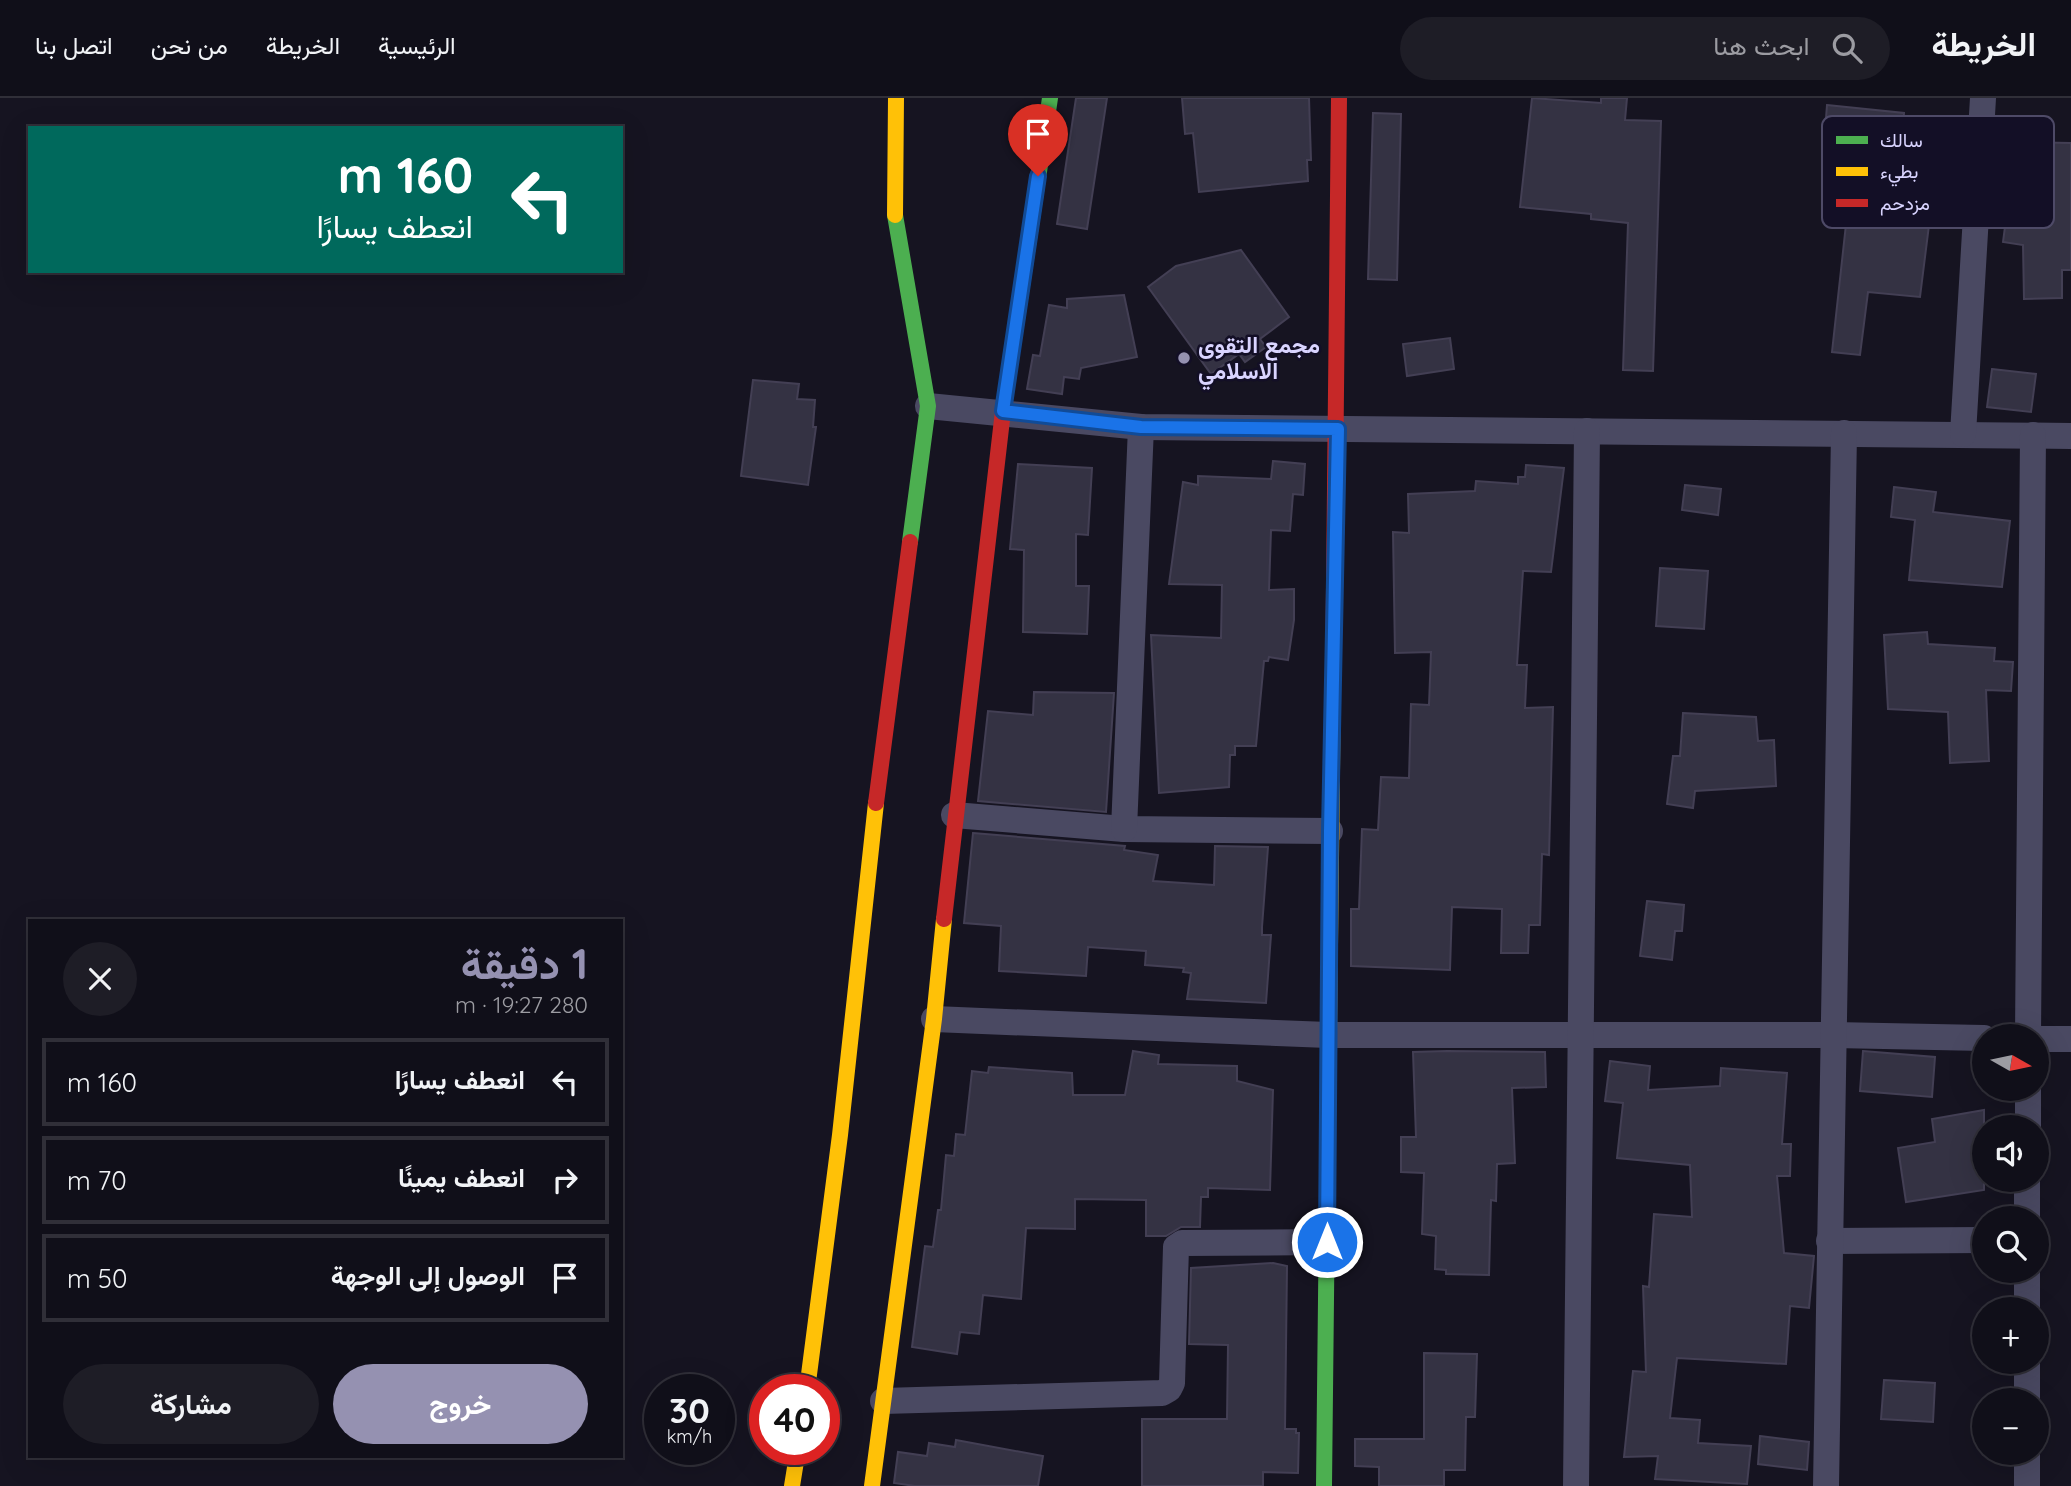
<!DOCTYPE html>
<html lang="ar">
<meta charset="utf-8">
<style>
body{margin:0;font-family:Quicksand,Vazirmatn,sans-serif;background:#1e1d26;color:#f1f3f6;direction:rtl;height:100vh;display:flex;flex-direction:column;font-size:26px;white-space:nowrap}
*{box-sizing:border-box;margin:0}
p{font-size:23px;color:#9c9ca2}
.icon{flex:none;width:38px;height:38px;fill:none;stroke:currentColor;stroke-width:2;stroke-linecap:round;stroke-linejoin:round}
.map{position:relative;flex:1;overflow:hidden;direction:ltr}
.side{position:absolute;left:28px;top:821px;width:595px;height:539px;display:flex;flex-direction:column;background:#100f19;border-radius:0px;box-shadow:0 7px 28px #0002,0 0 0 2px #302f38;direction:rtl}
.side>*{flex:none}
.hud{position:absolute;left:28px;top:28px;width:595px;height:147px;border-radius:0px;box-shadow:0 7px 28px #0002,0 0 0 2px #302f38;direction:rtl;background:#00695c;color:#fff;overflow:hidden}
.needle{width:46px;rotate:99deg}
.fabs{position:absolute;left:1972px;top:926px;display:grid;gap:14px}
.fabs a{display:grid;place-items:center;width:77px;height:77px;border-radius:50%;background:#100f19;box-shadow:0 7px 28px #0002,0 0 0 2px #302f38;font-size:35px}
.speed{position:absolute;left:644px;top:1276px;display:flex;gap:14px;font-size:35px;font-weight:700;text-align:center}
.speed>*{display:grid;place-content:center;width:91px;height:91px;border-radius:50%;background:#100f19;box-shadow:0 7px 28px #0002,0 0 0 2px #302f38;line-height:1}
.speed small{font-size:18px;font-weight:400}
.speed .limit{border:10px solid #d22;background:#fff;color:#111}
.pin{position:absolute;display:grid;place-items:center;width:60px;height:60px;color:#fff;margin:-72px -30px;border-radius:50% 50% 50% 0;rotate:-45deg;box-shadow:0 0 7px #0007}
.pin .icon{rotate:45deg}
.me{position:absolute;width:77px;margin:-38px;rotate:0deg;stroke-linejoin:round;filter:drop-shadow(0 0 5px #0008)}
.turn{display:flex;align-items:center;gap:24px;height:147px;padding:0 35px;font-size:32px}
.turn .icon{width:91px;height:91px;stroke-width:2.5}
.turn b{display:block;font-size:49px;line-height:60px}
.round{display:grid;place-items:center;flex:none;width:74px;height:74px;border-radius:37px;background:#1e1d26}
.head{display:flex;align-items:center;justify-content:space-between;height:119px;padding:0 35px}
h1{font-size:42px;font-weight:700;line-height:52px;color:#9591b1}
.action{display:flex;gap:14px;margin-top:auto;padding:14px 35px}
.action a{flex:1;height:80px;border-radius:42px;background:#9591b1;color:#fff;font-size:28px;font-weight:700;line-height:80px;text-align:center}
.action a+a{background:#1e1d26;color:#f1f3f6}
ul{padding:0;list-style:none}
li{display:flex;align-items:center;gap:21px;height:88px;margin:0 14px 10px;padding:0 21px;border:4px solid #302f38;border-radius:0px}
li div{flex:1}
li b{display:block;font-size:26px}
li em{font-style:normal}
header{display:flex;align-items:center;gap:42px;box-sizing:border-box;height:98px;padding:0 35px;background:#100f19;border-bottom:2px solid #302f38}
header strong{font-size:33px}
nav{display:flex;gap:38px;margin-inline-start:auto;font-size:24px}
.search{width:490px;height:63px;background:#1e1d26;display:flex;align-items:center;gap:18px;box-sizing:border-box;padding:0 24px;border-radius:38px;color:#9c9ca2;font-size:26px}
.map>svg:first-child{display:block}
.building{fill:#343243;stroke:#433f54;stroke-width:2}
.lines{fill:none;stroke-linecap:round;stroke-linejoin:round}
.street{stroke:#4a4962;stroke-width:26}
.fast{stroke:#4caf50;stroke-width:16}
.slow{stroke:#ffc107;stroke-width:16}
.jam{stroke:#c62828;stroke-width:16}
.route-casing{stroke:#114b97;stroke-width:18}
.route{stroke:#1a73e8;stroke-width:12}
.poi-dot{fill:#9591b1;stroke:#130f26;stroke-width:2.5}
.labels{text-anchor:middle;stroke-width:5;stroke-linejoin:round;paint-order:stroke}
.poi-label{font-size:23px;font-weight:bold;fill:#d9d4ff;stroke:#130f26;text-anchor:start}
.key{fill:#130f26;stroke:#4e4a67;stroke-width:2}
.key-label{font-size:19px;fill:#d9d4ff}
</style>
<header>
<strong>الخريطة</strong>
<div class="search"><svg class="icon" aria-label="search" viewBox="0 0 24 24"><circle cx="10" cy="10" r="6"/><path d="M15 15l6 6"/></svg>ابحث هنا</div>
<nav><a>الرئيسية</a><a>الخريطة</a><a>من نحن</a><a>اتصل بنا</a></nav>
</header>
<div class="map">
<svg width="2071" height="1388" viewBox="0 0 2071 1388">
<rect width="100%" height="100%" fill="#161421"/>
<!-- building -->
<g class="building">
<path d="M 1076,0 L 1107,0 L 1087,131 L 1057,126 Z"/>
<path d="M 1182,0 L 1309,0 L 1311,62 L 1307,62 L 1308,83 L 1199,94 L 1193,35 L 1185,36 Z"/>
<path d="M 1532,0 L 1601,5 L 1601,0 L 1627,0 L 1625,22 L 1661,23 L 1653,273 L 1623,272 L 1628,125 L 1591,121 L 1591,116 L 1520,109 Z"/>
<path d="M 1827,7 L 1904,15 L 1902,39 L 1885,38 L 1876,120 L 1929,127 L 1920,199 L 1868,194 L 1860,257 L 1832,254 L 1856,35 L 1825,33 Z"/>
<path d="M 1373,15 L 1401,16 L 1397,182 L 1368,181 Z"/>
<path d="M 2024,44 L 2071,45 L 2071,172 L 2062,172 L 2062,200 L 2024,201 L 2023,147 L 2003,144 L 2008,106 L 2022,107 Z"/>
<path d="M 1241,152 L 1289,219 L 1260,241 L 1266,249 L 1245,264 L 1239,256 L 1211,276 L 1148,189 L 1176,168 Z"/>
<path d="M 1124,197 L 1137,259 L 1081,270 L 1079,281 L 1064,279 L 1062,296 L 1027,291 L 1033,257 L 1040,258 L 1049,207 L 1067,210 L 1067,201 Z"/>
<path d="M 1450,240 L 1454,271 L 1407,278 L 1403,246 Z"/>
<path d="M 1992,271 L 2036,276 L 2031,314 L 1987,309 Z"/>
<path d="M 753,282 L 799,286 L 797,301 L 815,302 L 813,329 L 816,329 L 808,387 L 741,378 Z"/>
<path d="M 1273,363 L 1305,366 L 1303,397 L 1293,396 L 1290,433 L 1271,432 L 1269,492 L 1294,491 L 1294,522 L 1288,562 L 1269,559 L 1268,563 L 1264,563 L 1256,648 L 1235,648 L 1235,657 L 1230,657 L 1229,689 L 1159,695 L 1151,537 L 1221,540 L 1222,487 L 1169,486 L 1183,384 L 1198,387 L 1198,378 L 1271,381 Z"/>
<path d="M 1018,366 L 1092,370 L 1088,437 L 1076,436 L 1076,488 L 1089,488 L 1087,536 L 1023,534 L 1024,452 L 1010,451 Z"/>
<path d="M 1526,367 L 1564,370 L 1551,474 L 1523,473 L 1517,567 L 1527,567 L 1525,610 L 1553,609 L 1549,757 L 1542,756 L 1540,827 L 1529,827 L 1528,855 L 1501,855 L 1502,811 L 1452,809 L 1450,872 L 1351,868 L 1351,811 L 1359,811 L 1362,731 L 1378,732 L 1381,679 L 1409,680 L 1411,606 L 1429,607 L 1431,554 L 1395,555 L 1393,434 L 1409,435 L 1408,396 L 1475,393 L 1476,383 L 1518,386 L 1518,379 L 1525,379 Z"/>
<path d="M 1685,387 L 1721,391 L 1718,417 L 1682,412 Z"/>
<path d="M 1894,389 L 1936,394 L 1933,414 L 2010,423 L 2002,489 L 1909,482 L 1915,422 L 1891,419 Z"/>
<path d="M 1660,470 L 1708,473 L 1704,531 L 1656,528 Z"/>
<path d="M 1927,534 L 1928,546 L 1995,550 L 1994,563 L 2013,564 L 2011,593 L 1986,592 L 1989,663 L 1950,665 L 1948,614 L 1888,611 L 1884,537 Z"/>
<path d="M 1034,594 L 1114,595 L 1106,714 L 978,703 L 988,613 L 1033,617 Z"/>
<path d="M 1683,615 L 1756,619 L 1758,643 L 1774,642 L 1776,688 L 1695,693 L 1693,710 L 1667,706 L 1673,658 L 1680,658 Z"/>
<path d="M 973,735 L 1125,748 L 1124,752 L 1158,757 L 1153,783 L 1214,787 L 1215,748 L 1268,749 L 1262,829 L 1262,837 L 1271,837 L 1266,905 L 1187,901 L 1191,875 L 1183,874 L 1184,870 L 1145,867 L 1146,853 L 1088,849 L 1086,878 L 999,873 L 1001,828 L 964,825 Z"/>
<path d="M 1647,803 L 1684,807 L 1682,833 L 1675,833 L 1672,862 L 1640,858 Z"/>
<path d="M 1133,953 L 1159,957 L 1158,966 L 1237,968 L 1237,983 L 1273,992 L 1270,1092 L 1208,1090 L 1208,1099 L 1201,1099 L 1200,1129 L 1181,1129 L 1166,1138 L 1146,1138 L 1146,1102 L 1075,1101 L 1075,1131 L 1026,1130 L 1021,1201 L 983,1197 L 979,1236 L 960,1234 L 957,1256 L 912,1249 L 925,1148 L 933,1149 L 938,1112 L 941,1112 L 946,1057 L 954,1058 L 956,1036 L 965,1037 L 972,973 L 988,975 L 989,969 L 1072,975 L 1073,997 L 1125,997 Z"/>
<path d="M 1447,953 L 1545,954 L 1546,989 L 1512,990 L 1515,1065 L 1497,1066 L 1496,1103 L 1491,1102 L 1489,1177 L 1446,1176 L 1446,1172 L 1435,1171 L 1436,1138 L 1422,1136 L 1424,1075 L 1401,1074 L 1401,1039 L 1416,1039 L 1413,954 Z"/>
<path d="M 1863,953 L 1935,959 L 1932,999 L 1860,993 Z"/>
<path d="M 1610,963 L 1650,968 L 1648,992 L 1720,988 L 1721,970 L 1787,975 L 1782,1046 L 1791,1046 L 1790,1078 L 1777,1078 L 1784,1155 L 1814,1158 L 1809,1210 L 1790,1208 L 1786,1266 L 1677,1260 L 1670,1320 L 1700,1322 L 1698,1345 L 1751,1348 L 1747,1386 L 1655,1381 L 1658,1358 L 1624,1359 L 1633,1273 L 1646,1274 L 1643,1188 L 1649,1189 L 1654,1116 L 1692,1119 L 1690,1067 L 1617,1060 L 1623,1005 L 1605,1003 Z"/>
<path d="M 1984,1012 L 1984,1092 L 1906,1104 L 1898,1050 L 1935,1044 L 1932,1021 Z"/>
<path d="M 1273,1165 L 1287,1168 L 1285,1331 L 1296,1331 L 1296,1335 L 1299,1335 L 1298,1375 L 1263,1374 L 1263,1388 L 1142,1388 L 1142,1321 L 1227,1321 L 1228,1247 L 1189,1246 L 1191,1170 Z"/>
<path d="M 1424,1255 L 1477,1256 L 1475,1319 L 1466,1319 L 1465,1372 L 1444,1372 L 1444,1388 L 1379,1388 L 1379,1369 L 1355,1368 L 1355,1341 L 1424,1341 Z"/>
<path d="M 1884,1282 L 1935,1285 L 1933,1324 L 1881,1321 Z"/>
<path d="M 1760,1338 L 1809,1344 L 1807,1372 L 1758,1366 Z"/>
<path d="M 956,1342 L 1043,1358 L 1038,1388 L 915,1388 L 894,1385 L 898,1354 L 927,1358 L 929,1345 L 955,1349 Z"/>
</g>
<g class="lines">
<!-- street -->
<g class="street">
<path d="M 928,308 L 1141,329 L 2071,338"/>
<path d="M 1963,336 L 1983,0"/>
<path d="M 954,717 L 1124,731 L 1330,733"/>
<path d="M 1124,731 L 1141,329"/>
<path d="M 934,921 L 1328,937 L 1834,937 L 1984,940"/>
<path d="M 2028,938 L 2033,337"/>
<path d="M 2037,941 L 2071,941"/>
<path d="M 2028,1029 L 2028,990"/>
<path d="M 2027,1120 L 2027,1082"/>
<path d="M 1829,1143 L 1984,1142"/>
<path d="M 2027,1172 L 2027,1211"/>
<path d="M 2027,1264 L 2027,1302"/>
<path d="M 883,1303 L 1162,1295 L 1169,1291 L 1172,1285 L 1176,1149 L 1182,1145 L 1327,1144"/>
<path d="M 2027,1354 L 2027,1388"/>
<path d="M 1576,1388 L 1587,333"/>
<path d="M 1826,1388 L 1844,335"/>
</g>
<!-- fast -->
<g class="fast">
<path d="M 895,117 L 928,308 L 910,444"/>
<path d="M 1017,221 L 1050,0"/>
<path d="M 1324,1388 L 1327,1107"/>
</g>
<!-- slow -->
<g class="slow">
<path d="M 895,117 L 896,0"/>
<path d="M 1327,1107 L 1333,587"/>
<path d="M 807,1292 L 840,1037 L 876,705"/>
<path d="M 792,1388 L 798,1351"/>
<path d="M 872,1388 L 934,921 L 944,821"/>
</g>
<!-- jam -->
<g class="jam">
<path d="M 1333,587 L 1339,0"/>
<path d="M 876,705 L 910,444"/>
<path d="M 944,821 L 1003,313 L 1017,221"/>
</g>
</g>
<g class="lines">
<!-- route casing -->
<g class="route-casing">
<path id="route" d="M 1038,78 L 1003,313 L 1141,329 L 1338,331 L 1330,733 L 1327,1144"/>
</g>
<!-- route -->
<use href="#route" class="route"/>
</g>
<!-- markers -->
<circle class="poi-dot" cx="1184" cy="260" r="7"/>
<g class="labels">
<!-- poi labels -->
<g class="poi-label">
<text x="1198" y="255">مجمع التقوى<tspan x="1198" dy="26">الاسلامي</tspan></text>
</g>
</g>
<!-- legend -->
<rect x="1822" y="18" width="232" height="112" rx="10" class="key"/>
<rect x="1836" y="38" width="32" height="8" fill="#4caf50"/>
<rect x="1836" y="69" width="32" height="9" fill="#ffc107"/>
<rect x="1836" y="101" width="32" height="8" fill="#c62828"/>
<g class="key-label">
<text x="1880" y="49">سالك</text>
<text x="1880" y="80">بطيء</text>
<text x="1880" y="112">مزدحم</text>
</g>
</svg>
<div class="fabs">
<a><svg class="needle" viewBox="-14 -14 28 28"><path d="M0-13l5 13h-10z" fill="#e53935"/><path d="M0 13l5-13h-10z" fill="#9c9ca2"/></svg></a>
<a><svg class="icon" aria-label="sound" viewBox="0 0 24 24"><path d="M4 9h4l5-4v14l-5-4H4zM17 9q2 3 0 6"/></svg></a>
<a><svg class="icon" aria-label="search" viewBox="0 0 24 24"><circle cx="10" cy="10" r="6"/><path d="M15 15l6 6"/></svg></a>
<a>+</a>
<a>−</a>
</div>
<div class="speed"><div>30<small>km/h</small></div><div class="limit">40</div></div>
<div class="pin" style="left:1038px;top:78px;background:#d93025"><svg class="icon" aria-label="arrive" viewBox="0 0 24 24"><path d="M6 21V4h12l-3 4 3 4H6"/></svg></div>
<svg class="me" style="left:1327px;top:1144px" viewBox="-20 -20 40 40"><circle r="17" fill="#1a73e8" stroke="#fff" stroke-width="3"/><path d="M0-11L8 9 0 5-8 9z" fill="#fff"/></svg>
<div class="hud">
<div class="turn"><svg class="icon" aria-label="left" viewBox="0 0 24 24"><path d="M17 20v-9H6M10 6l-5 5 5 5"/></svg><div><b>160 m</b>انعطف يسارًا</div></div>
</div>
<section class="side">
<div class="head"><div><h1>1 دقيقة</h1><p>280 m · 19:27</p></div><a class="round"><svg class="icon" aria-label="close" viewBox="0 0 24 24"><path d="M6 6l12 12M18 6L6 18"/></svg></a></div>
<ul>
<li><svg class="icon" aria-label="left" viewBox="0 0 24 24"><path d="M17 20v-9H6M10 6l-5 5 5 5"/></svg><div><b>انعطف يسارًا</b></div><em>160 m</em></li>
<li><svg class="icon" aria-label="right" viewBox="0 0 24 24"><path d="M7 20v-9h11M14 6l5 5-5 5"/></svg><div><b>انعطف يمينًا</b></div><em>70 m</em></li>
<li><svg class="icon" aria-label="arrive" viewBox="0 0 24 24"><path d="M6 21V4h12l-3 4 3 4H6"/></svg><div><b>الوصول إلى الوجهة</b></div><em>50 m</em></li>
</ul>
<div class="action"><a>خروج</a><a>مشاركة</a></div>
</section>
</div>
